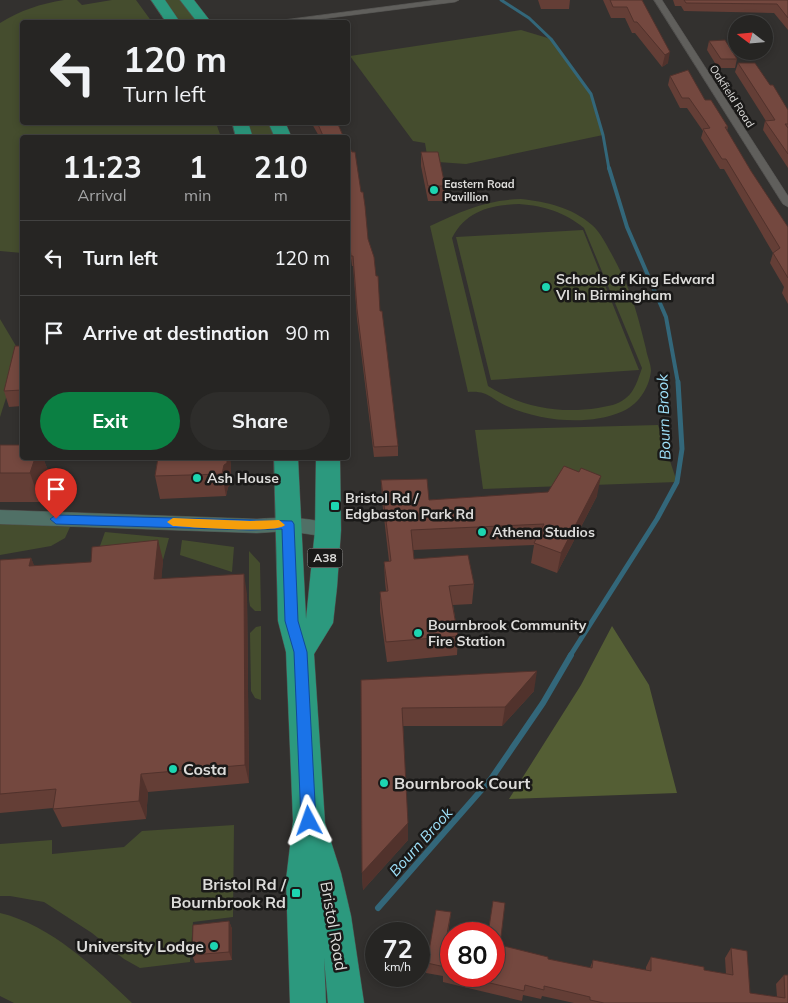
<!DOCTYPE html>
<style>
body{margin:0;font-family:Mulish,sans-serif;background:#2e2d2b;color:#f1f3f6;height:100vh;display:flex;flex-direction:column;font-size:19px;white-space:nowrap}
*{box-sizing:border-box;margin:0}
p{font-size:16px;color:#a4a5a6}
.icon{flex:none;width:28px;height:28px;fill:none;stroke:currentColor;stroke-width:2;stroke-linecap:round;stroke-linejoin:round}
.map{position:relative;flex:1;overflow:hidden}
.drawer{position:absolute;left:20px;top:135px;width:330px;height:325px;display:flex;flex-direction:column;background:#262523;border-radius:5px;box-shadow:0 2px 8px #0003,0 0 0 1px #424241}
.drawer>*{flex:none}
.top-card{position:absolute;left:20px;top:20px;width:330px;height:105px;border-radius:5px;box-shadow:0 2px 8px #0003,0 0 0 1px #424241;background:#262523;color:#f1f3f6;overflow:hidden}
.needle{width:32px;rotate:286deg}
.tools{position:absolute;left:728px;top:15px;display:grid;gap:10px}
.tools a{display:grid;place-items:center;width:45px;height:45px;border-radius:50%;background:#262523;box-shadow:0 2px 8px #0003,0 0 0 1px #424241;font-size:25px}
.speed{position:absolute;left:365px;top:922px;display:flex;gap:10px;font-size:25px;font-weight:700;text-align:center}
.speed>*{display:grid;place-content:center;width:65px;height:65px;border-radius:50%;background:#262523;box-shadow:0 2px 8px #0003,0 0 0 1px #424241;line-height:1}
.speed small{font-size:12px;font-weight:400}
.speed .limit{border:8px solid #d22;background:#fff;color:#111}
.pin{position:absolute;display:grid;place-items:center;width:42px;height:42px;color:#fff;margin:-51px -21px;border-radius:50% 50% 50% 0;rotate:-45deg;box-shadow:0 0 5px #0007}
.pin .icon{rotate:45deg}
.me{position:absolute;width:55px;margin:-28px;rotate:356deg;stroke-linejoin:round;filter:drop-shadow(0 0 4px #0008)}
.turn{display:flex;align-items:center;gap:18px;height:105px;padding:0 20px;font-size:22px}
.turn .icon{width:65px;height:65px;stroke-width:2.5}
.turn b{display:block;font-size:35px;line-height:42px}
.eta{display:flex;justify-content:space-evenly;align-items:center;height:85px;text-align:center}
.eta b{font-size:30px;font-weight:700;line-height:35px}
.action{display:flex;gap:10px;margin-top:auto;padding:10px 20px}
.action a{flex:1;height:58px;border-radius:30px;background:#0b8043;color:#fff;font-size:20px;font-weight:700;line-height:58px;text-align:center}
.action a+a{background:#2e2d2b;color:#f1f3f6}
ul{padding:0;list-style:none}
li{display:flex;align-items:center;gap:15px;height:75px;padding:0 20px;border-top:1px solid #424241}
li div{flex:1}
li b{display:block;font-size:19px}
li em{font-style:normal}
.map>svg:first-child{display:block}
.green{fill:#454d2e;fill-rule:evenodd}
.forest{fill:#545e34}
.lines{fill:none;stroke-linecap:round;stroke-linejoin:round}
.stream-far3{stroke:#33677a;stroke-width:3}
.stream-far2{stroke:#33677a;stroke-width:4}
.stream-far1{stroke:#33677a;stroke-width:5}
.stream{stroke:#33677a;stroke-width:6}
.street-casing{stroke:#51504e;stroke-width:1}
.secondary-casing{stroke:#51504e;stroke-width:1}
.highway-casing{stroke:#51504e;stroke-width:1}
.street{fill:#605f5c;fill-rule:evenodd}
.secondary{fill:#507066;fill-rule:evenodd}
.highway{fill:#2c997e;fill-rule:evenodd}
.wall{fill:#643e36}
.shaded-wall{fill:#51322c}
.building{fill:#74483f;stroke:#51322c}
.route{fill:#1a73e8;stroke:#114b97}
.slow{fill:#f59e0b}
.poi-dot{fill:#1dd5b1;stroke:#1a1918;stroke-width:2}
.labels{text-anchor:middle;stroke-width:5;stroke-linejoin:round;paint-order:stroke}
.far-street-label{font-size:11px;fill:#dddcda;stroke:#1a1918}
.far-poi-label{font-size:11px;font-weight:bold;fill:#dddcda;stroke:#1a1918;text-anchor:start}
.shield{fill:#1a1918;stroke:#a2a2a0;stroke-width:1}
.shield-label{font-size:12px;font-weight:bold;fill:#dddcda}
.poi-label{font-size:14px;font-weight:bold;fill:#dddcda;stroke:#1a1918;text-anchor:start}
.water-label{font-size:15px;font-style:italic;fill:#9fe1fa;stroke:#1a1918}
.near-poi-label{font-size:16px;font-weight:bold;fill:#dddcda;stroke:#1a1918;text-anchor:start}
.near-street-label{font-size:16px;fill:#dddcda;stroke:#1a1918}
</style>
<div class="map">
<svg width="788" height="1003" viewBox="0 0 788 1003">
<rect width="100%" height="100%" fill="#33312f"/>
<!-- green -->
<g class="green">
<path d="M 64,0 L 77,0 L 82,5 L 112,0 L 136,0 L 152,22 L 22,22 L 22,122 L 216,123 L 221,137 L 22,138 L 22,253 L 0,251 L 0,23 C 21,10 40,4 64,0 Z"/>
<path d="M 164,0 L 182,0 L 197,22 L 180,22 Z"/>
<path d="M 521,30 L 551,39 L 591,94 L 603,135 L 466,164 L 424,161 L 427,155 L 425,143 L 413,141 L 350,56 Z"/>
<path d="M 246,123 L 269,123 L 276,137 L 252,137 Z"/>
<path d="M 521,199 C 547,202 571,207 592,225 C 600,232 606,244 611,253 C 630,287 637,311 646,349 C 647,356 651,364 651,371 C 649,389 637,406 621,412 C 588,426 541,421 509,407 C 492,400 489,390 468,392 L 430,226 C 462,211 485,200 521,199 ZM 519,204 C 545,206 564,212 584,228 L 642,368 C 638,379 635,391 626,398 C 618,405 608,406 598,408 C 558,414 522,407 488,386 L 452,238 C 466,211 490,205 519,204 Z"/>
<path d="M 583,230 L 639,370 L 491,380 L 456,237 Z"/>
<path d="M 0,319 L 16,346 L 6,398 L 0,417 Z"/>
<path d="M 658,425 L 677,482 L 483,489 L 475,430 Z"/>
<path d="M 0,523 L 70,527 L 65,538 L 51,546 L 0,555 Z"/>
<path d="M 105,532 L 169,538 L 163,560 L 99,567 L 96,557 Z"/>
<path d="M 182,540 L 234,547 L 232,572 L 180,555 Z"/>
<path d="M 249,551 L 260,563 L 261,611 L 255,611 L 250,606 L 249,600 Z"/>
<path d="M 261,626 L 261,700 L 255,698 L 251,691 L 250,633 L 256,627 Z"/>
<path d="M 234,825 L 233,917 L 193,922 L 190,962 L 140,968 L 124,959 L 92,933 L 44,902 L 10,896 L 0,896 L 0,844 L 52,840 L 52,854 L 124,847 L 142,831 Z"/>
<path d="M 0,913 C 51,925 95,968 132,1003 L 14,1003 L 0,996 Z"/>
</g>
<!-- forest -->
<path class="forest" d="M 612,626 L 649,685 L 677,793 L 509,799 L 581,685 Z"/>
<g class="lines">
<!-- stream-far3 -->
<path class="stream-far3" d="M 501,0 L 529,18 L 551,39 L 591,94 L 603,135 L 609,169"/>
<!-- stream-far2 -->
<path class="stream-far2" d="M 609,168 L 627,227 L 666,317 L 678,383"/>
<!-- stream-far1 -->
<path class="stream-far1" d="M 570,656 L 657,519 L 677,482 L 682,449 L 678,382"/>
<!-- stream -->
<path class="stream" d="M 378,908 L 491,779 L 543,703 L 571,655"/>
<!-- street casing -->
<g class="street-casing">
<g id="street">
<path d="M 437,0 L 459,0 L 455,2 L 298,22 L 280,22 L 284,20 Z"/>
<path d="M 654,0 L 662,0 L 788,196 L 788,207 L 783,204 Z"/>
</g>
</g>
<!-- secondary casing -->
<g class="secondary-casing">
<path id="secondary" d="M 0,510 L 257,519 C 283,517 309,517 335,525 L 338,530 L 335,535 L 328,537 L 288,531 L 257,533 L 0,524 Z"/>
</g>
<!-- highway casing -->
<g class="highway-casing">
<g id="highway">
<path d="M 151,0 L 165,0 L 180,22 L 166,22 Z"/>
<path d="M 180,0 L 194,0 L 211,22 L 197,22 Z"/>
<path d="M 232,122 L 248,122 L 253,138 L 236,138 Z"/>
<path d="M 268,122 L 285,122 L 292,138 L 275,138 Z"/>
<path d="M 274,458 L 298,458 L 306,619 L 315,530 L 316,458 L 340,458 L 341,530 L 337,587 L 333,623 L 314,654 L 325,823 L 341,873 L 351,916 L 364,1003 L 328,1003 L 324,958 L 326,1003 L 290,1003 L 286,880 L 293,821 L 286,652 L 278,621 Z"/>
</g>
</g>
<!-- street -->
<use href="#street" class="street"/>
<!-- secondary -->
<use href="#secondary" class="secondary"/>
<!-- highway -->
<use href="#highway" class="highway"/>
</g>
<!-- wall -->
<g class="wall">
<path d="M 538,0 L 570,0 L 569,9 L 541,9 Z"/>
<path d="M 603,0 L 642,0 L 668,63 L 662,67 L 635,33 L 632,33 L 625,18 L 611,18 Z"/>
<path d="M 673,0 L 788,0 L 788,30 L 774,13 L 684,11 L 681,6 L 675,6 Z"/>
<path d="M 709,41 L 737,59 L 735,68 L 718,68 L 707,50 Z"/>
<path d="M 738,63 L 770,85 L 788,110 L 788,168 L 763,130 L 765,121 L 766,121 L 735,72 Z"/>
<path d="M 670,76 L 705,100 L 728,127 L 727,131 L 751,171 L 788,227 L 788,304 L 782,293 L 784,287 L 770,263 L 773,253 L 724,169 L 720,169 L 701,138 L 703,131 L 687,108 L 680,108 L 668,85 Z"/>
<path d="M 311,122 L 337,122 L 344,138 L 320,138 Z"/>
<path d="M 348,144 L 368,239 L 380,311 L 398,446 L 398,456 L 374,457 L 357,319 L 353,266 L 352,266 L 348,234 Z"/>
<path d="M 421,152 L 445,186 L 444,201 L 428,201 L 421,166 Z"/>
<path d="M 22,346 L 22,406 L 9,407 L 4,391 Z"/>
<path d="M 0,445 L 22,458 L 43,458 L 49,473 L 40,502 L 0,502 Z"/>
<path d="M 158,458 L 230,458 L 231,468 L 230,485 L 228,487 L 226,496 L 160,499 L 155,476 Z"/>
<path d="M 381,480 L 429,500 L 597,496 L 557,573 L 531,563 L 534,545 L 413,550 L 414,559 L 474,584 L 472,604 L 453,605 L 458,636 L 457,655 L 387,662 L 380,611 L 380,592 L 386,591 L 385,582 L 384,562 L 389,561 L 382,500 Z"/>
<path d="M 31,558 L 34,566 L 163,560 L 161,579 L 247,594 L 249,783 L 148,792 L 146,819 L 62,827 L 53,809 L 53,808 L 0,813 L 0,560 Z"/>
<path d="M 361,680 L 534,691 L 502,726 L 403,726 L 408,840 L 363,890 L 362,873 Z"/>
<path d="M 451,912 L 448,934 L 451,935 L 451,976 L 494,976 L 500,945 L 548,959 L 590,968 L 593,960 L 646,970 L 646,967 L 651,957 L 704,970 L 726,974 L 725,958 L 731,948 L 750,993 L 777,997 L 776,984 L 784,975 L 788,1003 L 574,1003 L 542,996 L 541,999 L 523,995 L 522,1001 L 443,982 L 443,976 L 426,973 L 427,963 Z"/>
<path d="M 229,921 L 232,929 L 232,960 L 195,963 L 192,955 Z"/>
</g>
<!-- shaded-wall -->
<g class="shaded-wall">
<path d="M 670,52 L 668,63 L 662,67 L 665,55 Z"/>
<path d="M 35,458 L 43,458 L 49,473 L 40,502 L 30,473 Z"/>
<path d="M 224,458 L 230,458 L 231,468 L 230,485 L 228,487 L 226,496 L 222,474 Z"/>
<path d="M 601,476 L 597,496 L 557,573 L 561,553 Z"/>
<path d="M 158,540 L 163,560 L 160,599 L 154,579 Z"/>
<path d="M 31,558 L 39,577 L 29,566 Z"/>
<path d="M 244,574 L 247,594 L 249,783 L 245,765 Z"/>
<path d="M 537,671 L 534,691 L 502,726 L 505,707 Z"/>
<path d="M 141,774 L 148,792 L 146,819 L 139,801 Z"/>
<path d="M 408,823 L 408,840 L 363,890 L 362,873 Z"/>
<path d="M 229,921 L 232,929 L 232,960 L 229,952 Z"/>
</g>
<!-- building -->
<g class="building">
<path d="M 610,0 L 642,0 L 670,52 L 665,55 L 637,22 L 634,22 L 627,7 L 613,7 Z"/>
<path d="M 684,0 L 788,0 L 788,18 L 777,4 L 686,3 Z"/>
<path d="M 725,40 L 737,59 L 721,59 L 709,41 Z"/>
<path d="M 738,63 L 755,63 L 770,85 L 773,85 L 788,110 L 788,124 L 785,124 L 788,128 L 788,154 L 765,121 L 775,120 Z"/>
<path d="M 688,70 L 705,100 L 711,100 L 728,127 L 725,127 L 751,171 L 788,227 L 788,278 L 773,253 L 780,248 L 726,159 L 722,159 L 703,129 L 710,128 L 689,98 L 682,98 L 670,76 Z"/>
<path d="M 317,122 L 337,122 L 344,138 L 324,138 Z"/>
<path d="M 348,144 L 352,152 L 355,152 L 361,192 L 363,192 L 365,206 L 368,239 L 374,257 L 376,276 L 378,276 L 380,311 L 382,311 L 386,343 L 398,446 L 374,447 L 357,309 L 353,256 L 351,256 L 348,227 Z"/>
<path d="M 421,152 L 438,152 L 445,186 L 428,186 Z"/>
<path d="M 15,346 L 22,346 L 22,390 L 4,391 Z"/>
<path d="M 0,445 L 22,445 L 22,458 L 35,458 L 30,473 L 0,473 Z"/>
<path d="M 158,458 L 227,458 L 227,463 L 224,465 L 222,474 L 155,476 Z"/>
<path d="M 564,466 L 579,472 L 581,468 L 601,476 L 561,553 L 534,543 L 544,524 L 411,530 L 414,559 L 468,555 L 474,584 L 449,586 L 458,636 L 386,642 L 380,592 L 388,591 L 384,562 L 391,561 L 381,480 L 427,479 L 429,500 L 548,492 Z"/>
<path d="M 158,540 L 154,579 L 244,574 L 245,765 L 141,774 L 139,801 L 53,809 L 56,789 L 0,794 L 0,560 L 31,558 L 29,566 L 91,562 L 92,547 Z"/>
<path d="M 537,671 L 505,707 L 402,708 L 408,823 L 362,873 L 361,680 Z"/>
<path d="M 493,901 L 505,903 L 500,945 L 548,957 L 548,959 L 592,968 L 593,960 L 651,971 L 651,957 L 704,967 L 704,970 L 733,975 L 731,948 L 747,951 L 750,993 L 785,998 L 784,975 L 788,975 L 788,1003 L 604,1003 L 590,1000 L 590,997 L 544,986 L 544,990 L 525,985 L 524,991 L 460,976 L 494,976 L 494,934 L 488,934 Z"/>
<path d="M 436,910 L 451,912 L 447,934 L 451,935 L 451,974 L 444,972 L 445,967 L 427,963 Z"/>
<path d="M 229,921 L 229,952 L 192,955 L 193,925 Z"/>
</g>
<!-- route -->
<path class="route" d="M 56,515 L 292,521 L 294,524 L 298,621 L 307,652 L 316,821 L 314,825 L 309,828 L 304,825 L 301,821 L 294,652 L 285,621 L 282,529 L 250,530 L 56,524 L 50,519 Z"/>
<!-- slow -->
<path class="slow" d="M 173,518 L 250,521 L 279,520 L 285,525 C 278,534 189,527 173,526 L 167,522 Z"/>
<!-- markers -->
<g class="poi-dot">
<circle cx="434" cy="190" r="5"/>
<circle cx="546" cy="287" r="5"/>
<circle cx="197" cy="478" r="5"/>
<rect x="330" y="501" width="10" height="10" rx="2.5"/>
<circle cx="482" cy="532" r="5"/>
<circle cx="418" cy="633" r="5"/>
<circle cx="173" cy="769" r="5"/>
<circle cx="384" cy="783" r="5"/>
<rect x="291" y="888" width="10" height="10" rx="2.5"/>
<circle cx="214" cy="946" r="5"/>
</g>
<g class="labels">
<!-- far-street labels -->
<g class="far-street-label">
<text transform="translate(732 96) rotate(57)" y="4">Oakfield Road</text>
</g>
<!-- far-poi labels -->
<g class="far-poi-label">
<text x="444" y="188">Eastern Road<tspan x="444" dy="13">Pavillion</tspan></text>
</g>
<!-- shield labels -->
<rect class="shield" x="307.5" y="548.5" width="35" height="19" rx="4"/>
<g class="shield-label">
<text x="325" y="562">A38</text>
</g>
<!-- poi labels -->
<g class="poi-label">
<text x="556" y="284">Schools of King Edward<tspan x="556" dy="16">VI in Birmingham</tspan></text>
<text x="207" y="483">Ash House</text>
<text x="345" y="503">Bristol Rd /<tspan x="345" dy="16">Edgbaston Park Rd</tspan></text>
<text x="492" y="537">Athena Studios</text>
<text x="428" y="630">Bournbrook Community<tspan x="428" dy="16">Fire Station</tspan></text>
</g>
<!-- water labels -->
<g class="water-label">
<text transform="translate(664 417) rotate(-92)" y="5">Bourn Brook</text>
<text transform="translate(421 842) rotate(-48)" y="5">Bourn Brook</text>
</g>
<!-- near-poi labels -->
<g class="near-poi-label">
<text x="183" y="775">Costa</text>
<text x="394" y="789">Bournbrook Court</text>
<text x="286" y="890" text-anchor="end">Bristol Rd /<tspan x="286" dy="18">Bournbrook Rd</tspan></text>
<text x="204" y="952" text-anchor="end">University Lodge</text>
</g>
<!-- near-street labels -->
<g class="near-street-label">
<text transform="translate(334 926) rotate(80)" y="6">Bristol Road</text>
</g>
</g>
</svg>
<div class="tools">
<a><svg class="needle" viewBox="-14 -14 28 28"><path d="M0-13l5 13h-10z" fill="#e53935"/><path d="M0 13l5-13h-10z" fill="#a4a5a6"/></svg></a>
</div>
<div class="speed"><div>72<small>km/h</small></div><div class="limit">80</div></div>
<div class="pin" style="left:56px;top:519px;background:#d93025"><svg class="icon" aria-label="arrive" viewBox="0 0 24 24"><path d="M6 21V4h12l-3 4 3 4H6"/></svg></div>
<svg class="me" style="left:309px;top:821px" viewBox="-20 -20 40 40"><path d="M0-17L14 15 0 8-14 15z" fill="#1a73e8" stroke="#fff" stroke-width="4"/></svg>
<div class="top-card">
<div class="turn"><svg class="icon" aria-label="left" viewBox="0 0 24 24"><path d="M17 20v-9H6M10 6l-5 5 5 5"/></svg><div><b>120 m</b>Turn left</div></div>
</div>
<section class="drawer">
<div class="eta">
<div><b>11:23</b><p>Arrival</p></div>
<div><b>1</b><p>min</p></div>
<div><b>210</b><p>m</p></div>
</div>
<ul>
<li><svg class="icon" aria-label="left" viewBox="0 0 24 24"><path d="M17 20v-9H6M10 6l-5 5 5 5"/></svg><div><b>Turn left</b></div><em>120 m</em></li>
<li><svg class="icon" aria-label="arrive" viewBox="0 0 24 24"><path d="M6 21V4h12l-3 4 3 4H6"/></svg><div><b>Arrive at destination</b></div><em>90 m</em></li>
</ul>
<div class="action"><a>Exit</a><a>Share</a></div>
</section>
</div>
